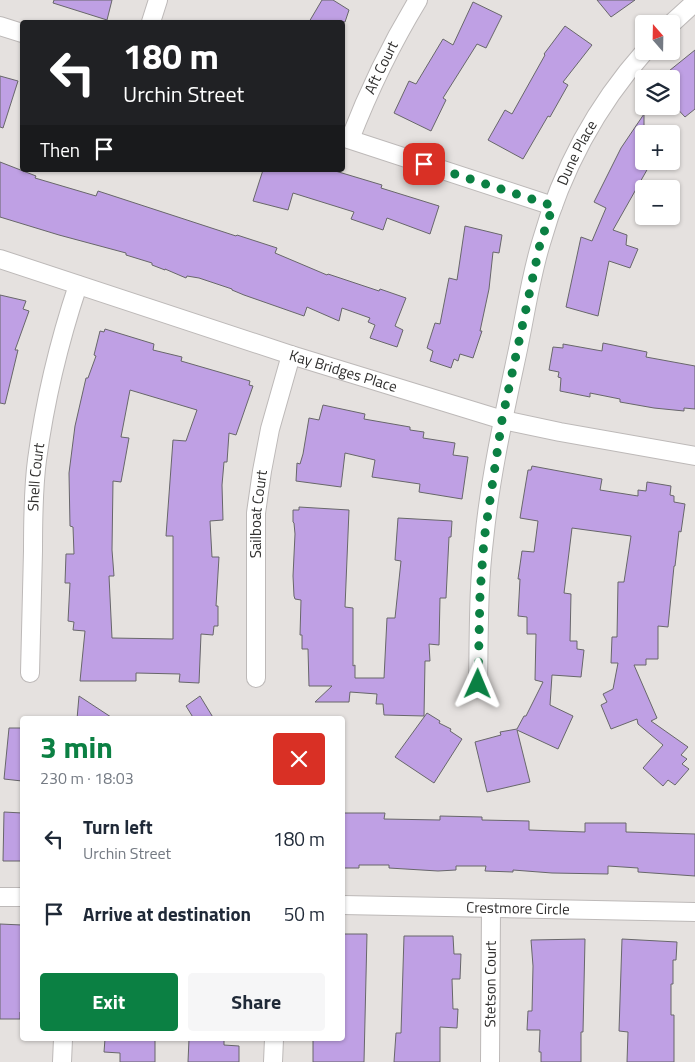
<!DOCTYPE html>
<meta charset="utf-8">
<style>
body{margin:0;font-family:"Titillium Web",sans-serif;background:#f6f6f7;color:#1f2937;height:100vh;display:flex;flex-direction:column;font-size:19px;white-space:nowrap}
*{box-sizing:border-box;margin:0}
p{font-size:16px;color:#747a83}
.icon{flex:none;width:28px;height:28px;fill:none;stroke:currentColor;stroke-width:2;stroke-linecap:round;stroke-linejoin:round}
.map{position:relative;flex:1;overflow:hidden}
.details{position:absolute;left:20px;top:716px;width:325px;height:325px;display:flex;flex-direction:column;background:#fff;border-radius:5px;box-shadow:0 1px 4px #0004}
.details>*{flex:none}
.banner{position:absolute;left:20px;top:20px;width:325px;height:152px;border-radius:5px;box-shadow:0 1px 4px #0004;background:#202124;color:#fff;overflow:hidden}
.needle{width:32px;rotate:340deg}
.buttons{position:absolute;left:635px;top:15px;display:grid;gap:10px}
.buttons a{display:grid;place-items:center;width:45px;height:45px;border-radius:5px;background:#fff;box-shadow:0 1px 4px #0004;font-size:25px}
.pin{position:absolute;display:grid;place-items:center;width:42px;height:42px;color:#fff;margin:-21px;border-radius:10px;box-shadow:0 2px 8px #0006}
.me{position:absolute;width:55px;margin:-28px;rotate:1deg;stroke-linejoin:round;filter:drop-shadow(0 0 4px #0008)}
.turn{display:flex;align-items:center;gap:18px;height:105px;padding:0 20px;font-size:22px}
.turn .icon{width:65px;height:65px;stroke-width:2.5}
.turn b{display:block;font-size:35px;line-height:42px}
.then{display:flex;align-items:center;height:48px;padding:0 20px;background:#0003;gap:10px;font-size:19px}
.round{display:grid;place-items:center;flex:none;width:52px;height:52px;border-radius:5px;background:#f6f6f7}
.overview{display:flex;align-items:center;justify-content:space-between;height:85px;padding:0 20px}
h1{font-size:30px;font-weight:700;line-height:38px;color:#0b8043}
.button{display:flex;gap:10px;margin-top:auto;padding:10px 20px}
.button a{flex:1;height:58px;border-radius:5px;background:#0b8043;color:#fff;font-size:20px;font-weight:700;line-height:58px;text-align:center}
.button a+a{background:#f6f6f7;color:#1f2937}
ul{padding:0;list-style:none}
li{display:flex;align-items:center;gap:15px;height:75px;padding:0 20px}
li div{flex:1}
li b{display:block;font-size:19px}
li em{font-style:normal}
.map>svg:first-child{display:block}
.building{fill:#bfa0e4;stroke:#68676a;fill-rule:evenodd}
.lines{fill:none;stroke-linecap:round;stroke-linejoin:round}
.street-casing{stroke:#bdb9b8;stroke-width:20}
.street{stroke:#fff;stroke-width:18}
.route{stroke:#0b8043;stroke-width:9;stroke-dasharray:0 16.2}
.labels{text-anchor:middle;stroke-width:4;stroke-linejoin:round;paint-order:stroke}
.street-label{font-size:15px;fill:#302f2e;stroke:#e5e1df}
</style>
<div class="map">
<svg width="695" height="1062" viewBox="0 0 695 1062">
<rect width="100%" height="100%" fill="#e5e1df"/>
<!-- building -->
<g class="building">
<path d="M 54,0 L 112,0 L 107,20 L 53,3 Z"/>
<path d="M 322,0 L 333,0 L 349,10 L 345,22 L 309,22 Z"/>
<path d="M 597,0 L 635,0 L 611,17 Z"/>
<path d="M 473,2 L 502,16 L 486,48 L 477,44 L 443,98 L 446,100 L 431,131 L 394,113 L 409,81 L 416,84 L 443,39 L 453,45 Z"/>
<path d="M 565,26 L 592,45 L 563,82 L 568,85 L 550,117 L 548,116 L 523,159 L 488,140 L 505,110 L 512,114 L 545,55 L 544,54 Z"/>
<path d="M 695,50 L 695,109 L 685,117 L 671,102 L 671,79 L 659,79 Z"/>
<path d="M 0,76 L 18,81 L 3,128 L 0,127 Z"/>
<path d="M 644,114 L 644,161 L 652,161 L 613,230 L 627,235 L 626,245 L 638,249 L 630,268 L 609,261 L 598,316 L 566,307 L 581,237 L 592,241 L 606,208 L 594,202 L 621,148 Z"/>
<path d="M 0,162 L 36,176 L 35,178 L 96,196 L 98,191 L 236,236 L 237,235 L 277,248 L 275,253 L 327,275 L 328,274 L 379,291 L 380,289 L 406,298 L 395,326 L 403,330 L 397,347 L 370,338 L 375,325 L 368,322 L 370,318 L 342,308 L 339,321 L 307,307 L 304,316 L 244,295 L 232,290 L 232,289 L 199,278 L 187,276 L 186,278 L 165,269 L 165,270 L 152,265 L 152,263 L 126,255 L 126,253 L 59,235 L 0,217 Z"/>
<path d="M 263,170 L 332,170 L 382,185 L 381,188 L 439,206 L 430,234 L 387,218 L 383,230 L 351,219 L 354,212 L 293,193 L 288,210 L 253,201 Z"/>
<path d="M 465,226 L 502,235 L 499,253 L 493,252 L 489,289 L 480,331 L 482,331 L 473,358 L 460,354 L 458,361 L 454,359 L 451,368 L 430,361 L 433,351 L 427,348 L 435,323 L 440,324 L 449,278 L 457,280 Z"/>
<path d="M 0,295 L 26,301 L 23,309 L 29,311 L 15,350 L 18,350 L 5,404 L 0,403 Z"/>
<path d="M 105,329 L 154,344 L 153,350 L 182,357 L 181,361 L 250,381 L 249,385 L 253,386 L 236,435 L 229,433 L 227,462 L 224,462 L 222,485 L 223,520 L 210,521 L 212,557 L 219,557 L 216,606 L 218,606 L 218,626 L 214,626 L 213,635 L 201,634 L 199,683 L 179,682 L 180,674 L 136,673 L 136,681 L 80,681 L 85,631 L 73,630 L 74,622 L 68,621 L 70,583 L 65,583 L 66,554 L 74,554 L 73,527 L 70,526 L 69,473 L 75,426 L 86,378 L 88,378 L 96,356 L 94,355 L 100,331 L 104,332 ZM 130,390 L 197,410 L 186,441 L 173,440 L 166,536 L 173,536 L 173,639 L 112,638 L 109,576 L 114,576 L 112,550 L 113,481 L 121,482 L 129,438 L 121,437 Z"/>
<path d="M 603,343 L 647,352 L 646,357 L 695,366 L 695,409 L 684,408 L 684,411 L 654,408 L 620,402 L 620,399 L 590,393 L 590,397 L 560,391 L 561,378 L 558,377 L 559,372 L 549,370 L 553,347 L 563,348 L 563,344 L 602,351 Z"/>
<path d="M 323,405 L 365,414 L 364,419 L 410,427 L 410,430 L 424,432 L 423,438 L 455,443 L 453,455 L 468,457 L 462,499 L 419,492 L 420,484 L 372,477 L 375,460 L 345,453 L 341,487 L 296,481 L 297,463 L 300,464 L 303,454 L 309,418 L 319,420 Z"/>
<path d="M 532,466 L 602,479 L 600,490 L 638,496 L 638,490 L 646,491 L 647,482 L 671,486 L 670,495 L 674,496 L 674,502 L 685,504 L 681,532 L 679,531 L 675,566 L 674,566 L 668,627 L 658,626 L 658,659 L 646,659 L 646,665 L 634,665 L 657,718 L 651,721 L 688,747 L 681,755 L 687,759 L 682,764 L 689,769 L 675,785 L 668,780 L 663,786 L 643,768 L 663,745 L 638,724 L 637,719 L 611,729 L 601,705 L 607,702 L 603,694 L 613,689 L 618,663 L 611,663 L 612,637 L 617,637 L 618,582 L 624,582 L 631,536 L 572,528 L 564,593 L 571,594 L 570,641 L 577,641 L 577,649 L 584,650 L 581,677 L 552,675 L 550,705 L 573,716 L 558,749 L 517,730 L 530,782 L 487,792 L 475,742 L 501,735 L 500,732 L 517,729 L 524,716 L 526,716 L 543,682 L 535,680 L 536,634 L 527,634 L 527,617 L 518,616 L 520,579 L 518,579 L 522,551 L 534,552 L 538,521 L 520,518 L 528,470 L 531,470 Z"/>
<path d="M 299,507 L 349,510 L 345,607 L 353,608 L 353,666 L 355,665 L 355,678 L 384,678 L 387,618 L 395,618 L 401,561 L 395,560 L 398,518 L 452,521 L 451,537 L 449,537 L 446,598 L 440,598 L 439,645 L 429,644 L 430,661 L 425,661 L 424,716 L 384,715 L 383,704 L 376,704 L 377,694 L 350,692 L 349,702 L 315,702 L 332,686 L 309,686 L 308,649 L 302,649 L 302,635 L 300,635 L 301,600 L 295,599 L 294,596 L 293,576 L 295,534 L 294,523 L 293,522 L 293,510 L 299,510 Z"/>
<path d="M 79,696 L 114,719 L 77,719 Z"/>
<path d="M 200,696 L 214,719 L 194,719 L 186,706 Z"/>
<path d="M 427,713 L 440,721 L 439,723 L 451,729 L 450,731 L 462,739 L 434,783 L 395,757 Z"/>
<path d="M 9,728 L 22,728 L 22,781 L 4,779 Z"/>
<path d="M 4,812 L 22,813 L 22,861 L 3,861 Z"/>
<path d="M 342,813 L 385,813 L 384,819 L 440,820 L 440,816 L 482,817 L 482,820 L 529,821 L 529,830 L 585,832 L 585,823 L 626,823 L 626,832 L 695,834 L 695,876 L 638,872 L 638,868 L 608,866 L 608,874 L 552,873 L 513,870 L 513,872 L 485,871 L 486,866 L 456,866 L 456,870 L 438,871 L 389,868 L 389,865 L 359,865 L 359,868 L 342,868 Z"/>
<path d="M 0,924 L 22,925 L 22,1011 L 20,1012 L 20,1019 L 0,1019 Z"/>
<path d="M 342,934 L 367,934 L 364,1062 L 313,1062 L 313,1039 L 342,1039 Z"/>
<path d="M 404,936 L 453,936 L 454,954 L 461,954 L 460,979 L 452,979 L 453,1009 L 458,1009 L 457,1028 L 440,1027 L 440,1062 L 394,1062 L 396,1033 L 401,1033 Z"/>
<path d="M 585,939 L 583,1032 L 581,1032 L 581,1062 L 541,1062 L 541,1052 L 539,1052 L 540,1030 L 527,1030 L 528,1011 L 532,1011 L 533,966 L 531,940 Z"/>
<path d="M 622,939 L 677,942 L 676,960 L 673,960 L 673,984 L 671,984 L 671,1015 L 674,1015 L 674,1062 L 627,1062 L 628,1032 L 619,1031 Z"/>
<path d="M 105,1039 L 155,1039 L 155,1062 L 120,1062 L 120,1053 L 104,1052 Z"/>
<path d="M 189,1039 L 224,1039 L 224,1045 L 239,1046 L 239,1062 L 188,1062 Z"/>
</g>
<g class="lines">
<!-- street casing -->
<g class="street-casing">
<g id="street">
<path d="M 151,22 L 158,0"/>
<path d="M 671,24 L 694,3"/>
<path d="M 0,26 L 22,33"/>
<path d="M 342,137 L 553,206"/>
<path id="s1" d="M 350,139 C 369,90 390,46 418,0"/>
<path id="s2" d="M 0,259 L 291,355 L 503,420 L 560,432 L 695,456"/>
<path id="s3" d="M 30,673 C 31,633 32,592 33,551 C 33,521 33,490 37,460 C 45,400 59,342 78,285"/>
<path id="s4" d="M 256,678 L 256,513 L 262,471 L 270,429 L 291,355"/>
<path id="s5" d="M 478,684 C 479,636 478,588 484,540 C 490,478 504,415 517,354 C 525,317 530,279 541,243 C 561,172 596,106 645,51"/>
<path d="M 0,897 L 22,897"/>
<path id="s6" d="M 342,905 L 695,912"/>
<path d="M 62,1062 L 63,1039"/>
<path d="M 273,1062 L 274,1039"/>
<path id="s7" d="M 490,1062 L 491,908"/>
</g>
</g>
<!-- street -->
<use href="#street" class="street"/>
</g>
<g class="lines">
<!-- route -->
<path class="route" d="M 424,164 L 553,206 L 540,244 L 502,420 L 484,540 L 480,594 L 478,684"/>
</g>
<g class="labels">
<!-- street labels -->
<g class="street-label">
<text dy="5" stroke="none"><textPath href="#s1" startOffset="78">Aft Court</textPath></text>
<text dy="5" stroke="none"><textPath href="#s5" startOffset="544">Dune Place</textPath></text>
<text dy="5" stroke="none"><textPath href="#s2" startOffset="361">Kay Bridges Place</textPath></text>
<text dy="5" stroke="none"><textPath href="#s3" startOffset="196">Shell Court</textPath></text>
<text dy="5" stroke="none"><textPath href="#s4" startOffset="164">Sailboat Court</textPath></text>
<text dy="5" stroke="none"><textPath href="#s6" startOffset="176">Crestmore Circle</textPath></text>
<text dy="5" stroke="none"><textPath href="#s7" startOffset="78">Stetson Court</textPath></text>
</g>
</g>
</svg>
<div class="buttons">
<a><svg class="needle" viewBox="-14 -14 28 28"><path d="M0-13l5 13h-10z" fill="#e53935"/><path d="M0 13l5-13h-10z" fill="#747a83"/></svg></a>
<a><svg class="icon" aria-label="layers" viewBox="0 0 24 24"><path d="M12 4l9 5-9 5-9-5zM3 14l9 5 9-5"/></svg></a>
<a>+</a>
<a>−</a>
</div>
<div class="pin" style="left:424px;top:164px;background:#d93025"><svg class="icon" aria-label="arrive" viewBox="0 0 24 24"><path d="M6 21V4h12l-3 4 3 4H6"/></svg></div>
<svg class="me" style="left:478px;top:684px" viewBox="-20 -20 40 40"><path d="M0-17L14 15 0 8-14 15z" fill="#0b8043" stroke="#fff" stroke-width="4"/></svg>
<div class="banner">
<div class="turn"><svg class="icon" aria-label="left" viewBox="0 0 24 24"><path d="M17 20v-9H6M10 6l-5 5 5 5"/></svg><div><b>180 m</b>Urchin Street</div></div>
<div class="then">Then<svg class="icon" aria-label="arrive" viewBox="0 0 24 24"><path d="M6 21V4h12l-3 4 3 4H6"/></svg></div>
</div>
<section class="details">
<div class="overview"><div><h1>3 min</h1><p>230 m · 18:03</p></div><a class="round" style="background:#d93025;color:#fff"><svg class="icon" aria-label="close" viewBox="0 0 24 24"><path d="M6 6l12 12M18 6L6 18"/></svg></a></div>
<ul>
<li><svg class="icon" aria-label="left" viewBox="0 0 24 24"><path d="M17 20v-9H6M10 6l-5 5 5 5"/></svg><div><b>Turn left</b><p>Urchin Street</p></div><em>180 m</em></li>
<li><svg class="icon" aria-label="arrive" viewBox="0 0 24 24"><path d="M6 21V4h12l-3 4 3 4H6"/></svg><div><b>Arrive at destination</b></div><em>50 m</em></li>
</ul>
<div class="button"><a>Exit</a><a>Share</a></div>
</section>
</div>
